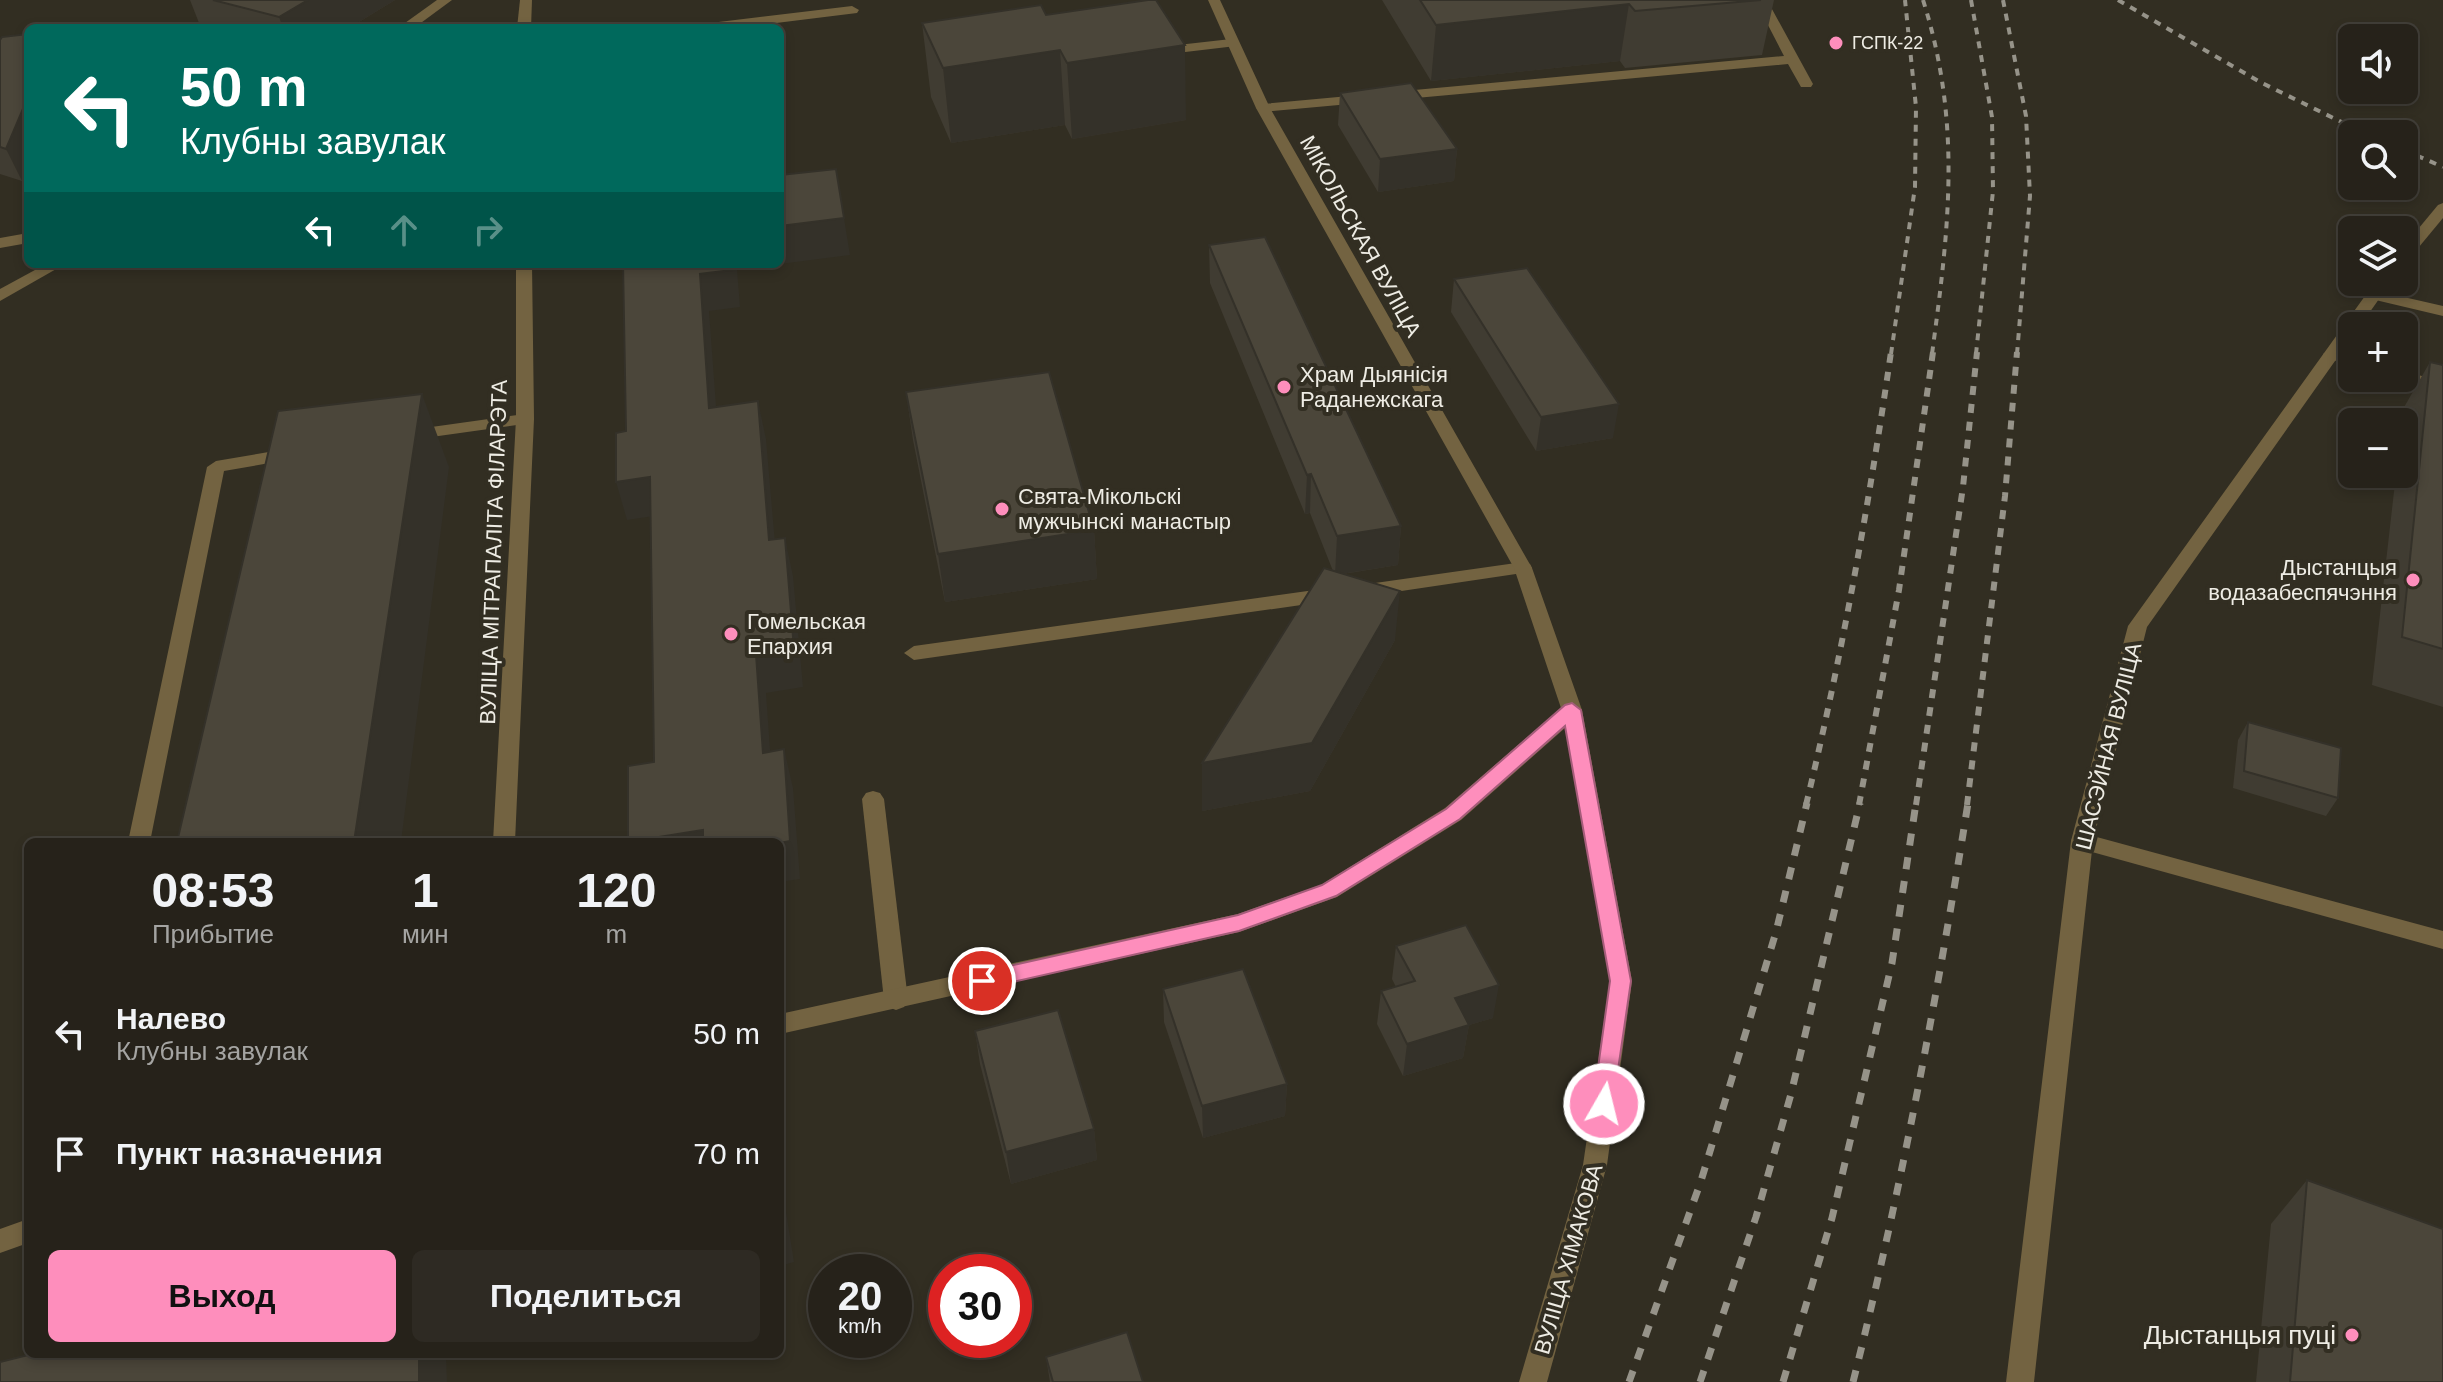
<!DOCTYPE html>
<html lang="ru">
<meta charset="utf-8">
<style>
body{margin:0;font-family:Arial,sans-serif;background:#2e2a23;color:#f1f3f6;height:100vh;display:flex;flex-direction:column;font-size:30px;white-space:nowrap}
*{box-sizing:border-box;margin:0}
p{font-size:26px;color:#a4a4a2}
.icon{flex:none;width:44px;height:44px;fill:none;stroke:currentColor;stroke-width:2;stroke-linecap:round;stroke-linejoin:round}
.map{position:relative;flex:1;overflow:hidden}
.panel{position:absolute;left:24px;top:838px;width:760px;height:520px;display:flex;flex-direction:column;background:#26221a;border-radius:12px;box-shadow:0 4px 12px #0003,0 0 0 2px #423f39}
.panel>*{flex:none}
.banner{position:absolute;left:24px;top:24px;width:760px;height:244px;border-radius:12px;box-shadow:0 4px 12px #0003,0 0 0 2px #423f39;background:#00695c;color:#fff;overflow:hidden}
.tools{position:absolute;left:2338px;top:24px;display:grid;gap:16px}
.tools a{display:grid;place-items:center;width:80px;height:80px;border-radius:12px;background:#26221a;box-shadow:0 4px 12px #0003,0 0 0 2px #423f39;font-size:40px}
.speed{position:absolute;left:808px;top:1254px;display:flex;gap:16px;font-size:40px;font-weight:700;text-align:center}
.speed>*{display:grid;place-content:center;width:104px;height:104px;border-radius:50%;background:#26221a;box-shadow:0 4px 12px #0003,0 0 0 2px #423f39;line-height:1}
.speed small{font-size:20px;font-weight:400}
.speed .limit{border:12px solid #d22;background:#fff;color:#111}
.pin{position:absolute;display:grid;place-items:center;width:68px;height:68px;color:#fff;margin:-34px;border:4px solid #fff;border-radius:50%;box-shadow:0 2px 8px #0007}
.me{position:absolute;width:88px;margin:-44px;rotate:8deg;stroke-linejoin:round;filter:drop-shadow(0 0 6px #0008)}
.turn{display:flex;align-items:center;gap:28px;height:168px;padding:0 24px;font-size:36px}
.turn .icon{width:104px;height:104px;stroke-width:2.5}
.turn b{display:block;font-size:56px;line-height:68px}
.lanes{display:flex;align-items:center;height:76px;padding:0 24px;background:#0003;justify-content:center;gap:40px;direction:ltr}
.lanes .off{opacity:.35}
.eta{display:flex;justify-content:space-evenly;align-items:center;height:136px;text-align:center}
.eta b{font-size:48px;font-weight:700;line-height:56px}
.primary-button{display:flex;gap:16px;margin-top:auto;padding:16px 24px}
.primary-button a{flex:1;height:92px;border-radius:12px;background:#fe8ebc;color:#111;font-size:32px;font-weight:700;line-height:92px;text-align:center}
.primary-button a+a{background:#2e2a23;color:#f1f3f6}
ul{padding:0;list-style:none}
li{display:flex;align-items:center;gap:24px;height:120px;padding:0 24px}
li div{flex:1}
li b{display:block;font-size:30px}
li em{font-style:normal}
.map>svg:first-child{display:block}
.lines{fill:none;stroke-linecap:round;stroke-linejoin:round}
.lane{fill:#736341;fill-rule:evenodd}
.street{fill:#736341;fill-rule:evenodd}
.rail-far2{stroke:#969389;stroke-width:4;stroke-dasharray:7 7;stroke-linecap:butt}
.rail-far1{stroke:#969389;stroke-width:6;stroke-dasharray:9 9;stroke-linecap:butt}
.rail{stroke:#969389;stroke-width:7;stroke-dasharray:12 12;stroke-linecap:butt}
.wall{fill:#403c32}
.shaded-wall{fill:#343129}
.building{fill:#4b463a;stroke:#343129;stroke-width:2}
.route{fill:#fe8ebc;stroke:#a55c7a;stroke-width:2}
.poi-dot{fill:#fe8ebc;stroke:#322e22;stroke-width:3}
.labels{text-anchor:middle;stroke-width:8;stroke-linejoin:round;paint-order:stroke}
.far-poi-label{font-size:18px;fill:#eeece4;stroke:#322e22;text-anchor:start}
.street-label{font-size:22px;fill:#eeece4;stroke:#322e22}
.poi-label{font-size:22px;fill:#eeece4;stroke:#322e22;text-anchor:start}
.near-poi-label{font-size:26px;fill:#eeece4;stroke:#322e22;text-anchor:end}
</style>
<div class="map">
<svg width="2443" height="1382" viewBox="0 0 2443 1382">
<rect width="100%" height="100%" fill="#322e22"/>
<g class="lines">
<!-- lane -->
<g class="lane">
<path d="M 1755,0 L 1767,0 L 1813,84 L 1811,87 L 1801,87 L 1788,64 L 1263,112 L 1256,108 L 1263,104 L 1784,56 Z"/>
<path d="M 852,6 L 859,10 L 857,13 L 735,28 L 695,28 L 702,24 Z"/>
<path d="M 1231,39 L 1236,40 L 1236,46 L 1160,55 L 1153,51 L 1160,47 Z"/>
<path d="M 2373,290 L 2443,306 L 2443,316 L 2367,298 L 2365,295 Z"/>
<path d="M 2331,349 L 2352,355 L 2352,365 L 2325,358 L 2323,354 Z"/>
<path d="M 2404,371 L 2443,382 L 2443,392 L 2398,380 L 2404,378 Z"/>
<path d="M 525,414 L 534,419 L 531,423 L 410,440 L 401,435 L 410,430 Z"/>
<path d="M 292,448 L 301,454 L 298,458 L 224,471 L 150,842 L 128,842 L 207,467 L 216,461 Z"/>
<path d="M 1523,562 L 1530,564 L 1532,568 L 1530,572 L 1361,597 L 1352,591 L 1361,585 Z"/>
<path d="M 1329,588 L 1336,590 L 1339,595 L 1336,600 L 914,660 L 904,653 L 914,646 Z"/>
<path d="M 873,791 L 880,793 L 884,799 L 908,1000 L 904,1007 L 896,1010 L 888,1007 L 884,1000 L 862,799 L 866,793 Z"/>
<path d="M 2082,833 L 2443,931 L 2443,949 L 2074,847 L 2071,841 L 2074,835 Z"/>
</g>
<!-- street -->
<g class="street">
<path d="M 437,0 L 452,0 L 414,28 L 398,28 Z"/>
<path d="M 520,0 L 532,0 L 531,28 L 517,28 Z"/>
<path d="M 1208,0 L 1220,0 L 1270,108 L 1532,568 L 1582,710 L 1632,981 L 1607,1165 L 1547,1382 L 1519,1382 L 1583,1165 L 1610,981 L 1565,728 L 1461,820 L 1337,897 L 1239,932 L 780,1034 L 780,1014 L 1238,914 L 1321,885 L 1445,808 L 1561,708 L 1514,568 L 1256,108 Z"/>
<path d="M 2443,203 L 2443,218 L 2409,259 L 2404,261 L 2404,246 L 2438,205 Z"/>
<path d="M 28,233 L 28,243 L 0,248 L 0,238 Z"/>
<path d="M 46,264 L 65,264 L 0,301 L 0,289 Z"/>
<path d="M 516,264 L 532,264 L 534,419 L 515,842 L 493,842 L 516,419 Z"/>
<path d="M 2375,282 L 2391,282 L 2360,326 L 2352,326 L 2352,337 L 2147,627 L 2093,841 L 2034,1382 L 2006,1382 L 2071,841 L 2128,626 Z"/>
<path d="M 28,1219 L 28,1243 L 0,1253 L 0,1229 Z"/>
</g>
<!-- rail-far2 -->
<g class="rail-far2">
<path d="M 1923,0 C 1962,123 1949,228 1932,354"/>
<path d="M 1971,0 L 1992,117 L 1993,191 L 1976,354"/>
<path d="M 2003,0 L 2026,116 L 2030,196 L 2017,354"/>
<path d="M 2118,0 L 2262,83 L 2366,134"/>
<path d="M 2404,150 L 2443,167"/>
<path d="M 1891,354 L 1915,187 L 1916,107 L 1905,0"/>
</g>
<!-- rail-far1 -->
<g class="rail-far1">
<path d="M 1806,805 C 1842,656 1869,504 1891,352"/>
<path d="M 1859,805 L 1899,590 L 1933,352"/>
<path d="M 1916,805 L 1963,487 L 1977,352"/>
<path d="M 1967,805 L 2005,496 L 2017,352"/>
</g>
<!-- rail -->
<g class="rail">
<path d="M 1629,1382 L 1701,1181 L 1776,932 L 1807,803"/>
<path d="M 1700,1382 L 1756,1217 L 1791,1094 L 1860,803"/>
<path d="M 1783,1382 L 1832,1218 L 1892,963 L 1916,803"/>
<path d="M 1853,1382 C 1901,1191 1937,998 1968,803"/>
</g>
</g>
<!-- wall -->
<g class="wall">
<path d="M 190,0 L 395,0 L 349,28 L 201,28 Z"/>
<path d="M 1382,0 L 1774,0 L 1762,55 L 1625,68 L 1620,61 L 1431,81 Z"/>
<path d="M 1046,15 L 1186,120 L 1072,139 L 1065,125 L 951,143 L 931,97 L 922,23 Z"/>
<path d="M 28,34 L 28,167 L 22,181 L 0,174 L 0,40 Z"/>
<path d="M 1340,93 L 1457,149 L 1454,181 L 1378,192 L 1338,125 Z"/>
<path d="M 1209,245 L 1401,526 L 1398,565 L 1343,574 L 1395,640 L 1310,791 L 1202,811 L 1202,763 L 1333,571 L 1310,513 L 1305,514 L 1210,283 Z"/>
<path d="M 1454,279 L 1613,438 L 1536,451 L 1451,312 Z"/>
<path d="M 2430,362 L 2443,365 L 2443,707 L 2372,685 L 2396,474 L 2404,474 L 2404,422 L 2402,422 L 2403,409 Z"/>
<path d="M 906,392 L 1094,530 L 1097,579 L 945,602 L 913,440 Z"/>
<path d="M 2248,722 L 2338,798 L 2326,816 L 2233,788 L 2238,740 Z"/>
<path d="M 1396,946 L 1493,1018 L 1469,1025 L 1463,1058 L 1403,1076 L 1377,1024 L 1381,991 L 1396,987 L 1392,979 Z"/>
<path d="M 1163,989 L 1287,1084 L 1285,1116 L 1203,1138 L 1164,1022 Z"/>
<path d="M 975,1031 L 1094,1129 L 1097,1160 L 1011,1184 L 980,1064 Z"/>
<path d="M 2307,1180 L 2443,1382 L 2256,1382 L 2271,1224 Z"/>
<path d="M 1046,1357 L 1143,1382 L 1050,1382 Z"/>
</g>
<!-- shaded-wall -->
<g class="shaded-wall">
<path d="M 308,0 L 395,0 L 349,28 L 283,28 L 279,17 Z"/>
<path d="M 1629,4 L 1620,61 L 1431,81 L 1436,25 Z"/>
<path d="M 1185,45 L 1186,120 L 1072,139 L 1067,63 Z"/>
<path d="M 1060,50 L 1065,125 L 951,143 L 943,68 Z"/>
<path d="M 28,97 L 28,167 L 22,181 L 6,149 Z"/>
<path d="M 1457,149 L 1454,181 L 1378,192 L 1380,159 Z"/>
<path d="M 844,218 L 850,255 L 780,264 L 780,226 Z"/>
<path d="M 732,264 L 776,264 L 737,269 L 740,307 L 709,311 L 719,446 L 709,408 L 700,274 Z"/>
<path d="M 422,394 L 449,467 L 401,842 L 354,842 Z"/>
<path d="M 758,401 L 766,439 L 778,578 L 769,540 Z"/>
<path d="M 1619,404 L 1613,438 L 1536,451 L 1541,417 Z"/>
<path d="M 1311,474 L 1310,513 L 1305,514 L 1307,475 Z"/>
<path d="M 650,477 L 661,515 L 627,520 L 616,482 Z"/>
<path d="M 1401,526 L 1398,565 L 1335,575 L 1337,536 Z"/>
<path d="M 1094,530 L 1097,579 L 945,602 L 938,554 Z"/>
<path d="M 785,538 L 793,576 L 803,687 L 766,693 L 773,791 L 763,753 L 756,654 Z"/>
<path d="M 1400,591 L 1395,640 L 1310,791 L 1202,811 L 1202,763 Z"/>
<path d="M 784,749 L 793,788 L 800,879 L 780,882 L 780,843 Z"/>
<path d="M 703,830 L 706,842 L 631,842 Z"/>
<path d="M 1499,985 L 1493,1018 L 1469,1025 L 1463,1058 L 1403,1076 L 1407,1044 L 1455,998 Z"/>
<path d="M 1287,1084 L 1285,1116 L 1203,1138 L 1202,1106 Z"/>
<path d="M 1094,1129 L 1097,1160 L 1011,1184 L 1006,1152 Z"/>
<path d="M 780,1174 L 794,1262 L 780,1266 Z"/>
<path d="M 419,1354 L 446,1354 L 447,1382 L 419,1382 Z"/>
</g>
<!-- building -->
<g class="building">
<path d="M 213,0 L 308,0 L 279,17 Z"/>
<path d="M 1148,0 L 1156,0 L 1185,45 L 1067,63 L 1060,50 L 943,68 L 922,23 L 1041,5 L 1046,15 Z"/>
<path d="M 1420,0 L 1761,0 L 1635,11 L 1629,4 L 1436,25 Z"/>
<path d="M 28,34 L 28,97 L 6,149 L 0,147 L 0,40 L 2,37 Z"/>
<path d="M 1411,83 L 1457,149 L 1380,159 L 1340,93 Z"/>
<path d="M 836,169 L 844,218 L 780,226 L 780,175 Z"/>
<path d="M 1265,237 L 1401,526 L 1337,536 L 1311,474 L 1307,475 L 1209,245 Z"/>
<path d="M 623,264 L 732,264 L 732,270 L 700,274 L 709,408 L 758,401 L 769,540 L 785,538 L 794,649 L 756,654 L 763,753 L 784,749 L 790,841 L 780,843 L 703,842 L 703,830 L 628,842 L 628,766 L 654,762 L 650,477 L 616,482 L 616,433 L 626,431 Z"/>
<path d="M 1527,268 L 1619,404 L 1541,417 L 1454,279 Z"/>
<path d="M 2430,362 L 2443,365 L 2443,649 L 2402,637 Z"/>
<path d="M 1049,372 L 1094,530 L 938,554 L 906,392 Z"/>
<path d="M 422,394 L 354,842 L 177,842 L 278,411 Z"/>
<path d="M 1324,568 L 1400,591 L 1312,743 L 1202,763 Z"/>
<path d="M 2248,722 L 2341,748 L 2338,798 L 2244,771 Z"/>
<path d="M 1466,925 L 1499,985 L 1455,998 L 1469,1025 L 1407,1044 L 1381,991 L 1415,981 L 1396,946 Z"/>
<path d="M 1243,969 L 1287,1084 L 1202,1106 L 1163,989 Z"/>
<path d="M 1058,1010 L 1094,1129 L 1006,1152 L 975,1031 Z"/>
<path d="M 2307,1180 L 2443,1229 L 2443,1382 L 2290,1382 Z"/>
<path d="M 780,1210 L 783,1231 L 780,1232 Z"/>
<path d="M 1127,1332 L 1143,1382 L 1053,1382 L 1046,1357 Z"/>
<path d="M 32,1354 L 419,1354 L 419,1382 L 0,1382 L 0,1362 Z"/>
</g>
<!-- route -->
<path class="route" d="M 1572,703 L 1581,710 L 1631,981 L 1612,1111 L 1604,1114 L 1596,1111 L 1593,1104 L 1610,981 L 1565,726 L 1460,819 L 1336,896 L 1239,931 L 982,989 L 974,987 L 971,981 L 974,974 L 982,972 L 1238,915 L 1322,885 L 1446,809 L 1565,705 Z"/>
<!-- markers -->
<g class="poi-dot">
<circle cx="1836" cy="43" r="8"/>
<circle cx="1284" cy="387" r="8"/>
<circle cx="1002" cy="509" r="8"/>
<circle cx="2413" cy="580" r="8"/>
<circle cx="731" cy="634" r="8"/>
<circle cx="2352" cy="1335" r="8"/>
</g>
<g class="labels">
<!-- far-poi labels -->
<g class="far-poi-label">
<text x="1852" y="49">ГСПК-22</text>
</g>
<!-- street labels -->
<g class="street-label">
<text transform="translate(1361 236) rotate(61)" y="8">МІКОЛЬСКАЯ ВУЛІЦА</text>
<text transform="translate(493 552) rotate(-88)" y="8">ВУЛІЦА МІТРАПАЛІТА ФІЛАРЭТА</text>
<text transform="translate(2108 746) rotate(-76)" y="8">ШАСЭЙНАЯ ВУЛІЦА</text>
<text transform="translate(1568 1259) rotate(-74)" y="8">ВУЛІЦА ХІМАКОВА</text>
</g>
<!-- poi labels -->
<g class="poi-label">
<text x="1300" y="382">Храм Дыянісія<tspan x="1300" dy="25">Раданежскага</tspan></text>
<text x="1018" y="504">Свята-Мікольскі<tspan x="1018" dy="25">мужчынскі манастыр</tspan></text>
<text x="2397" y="575" text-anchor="end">Дыстанцыя<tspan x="2397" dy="25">водазабеспячэння</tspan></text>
<text x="747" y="629">Гомельская<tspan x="747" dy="25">Епархия</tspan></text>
</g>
<!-- near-poi labels -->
<g class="near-poi-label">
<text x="2336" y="1344">Дыстанцыя пуці</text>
</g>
</g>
</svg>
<div class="tools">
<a><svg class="icon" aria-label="sound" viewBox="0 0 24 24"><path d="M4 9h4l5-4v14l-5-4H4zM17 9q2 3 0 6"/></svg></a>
<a><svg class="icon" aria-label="search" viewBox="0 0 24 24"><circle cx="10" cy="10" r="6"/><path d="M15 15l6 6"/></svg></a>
<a><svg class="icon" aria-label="layers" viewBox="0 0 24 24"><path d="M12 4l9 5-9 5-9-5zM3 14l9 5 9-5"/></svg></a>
<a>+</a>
<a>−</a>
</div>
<div class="speed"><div>20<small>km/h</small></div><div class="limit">30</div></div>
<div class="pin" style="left:982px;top:981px;background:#d93025"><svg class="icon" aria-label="arrive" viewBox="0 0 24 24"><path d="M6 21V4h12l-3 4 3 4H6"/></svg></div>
<svg class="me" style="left:1604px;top:1104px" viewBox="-20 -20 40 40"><circle r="17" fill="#fe8ebc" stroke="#fff" stroke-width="3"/><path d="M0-11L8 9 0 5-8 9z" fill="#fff"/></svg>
<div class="banner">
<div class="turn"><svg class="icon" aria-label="left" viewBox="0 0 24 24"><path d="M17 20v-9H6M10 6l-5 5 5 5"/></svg><div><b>50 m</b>Клубны завулак</div></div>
<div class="lanes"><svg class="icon" aria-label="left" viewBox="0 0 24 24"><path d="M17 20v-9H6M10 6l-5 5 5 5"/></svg><svg class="icon off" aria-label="ahead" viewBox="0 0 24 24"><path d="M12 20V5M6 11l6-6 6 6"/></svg><svg class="icon off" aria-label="right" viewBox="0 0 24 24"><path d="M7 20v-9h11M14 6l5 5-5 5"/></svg></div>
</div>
<section class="panel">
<div class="eta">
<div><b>08:53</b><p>Прибытие</p></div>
<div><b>1</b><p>мин</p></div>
<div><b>120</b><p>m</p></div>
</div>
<ul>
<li><svg class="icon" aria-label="left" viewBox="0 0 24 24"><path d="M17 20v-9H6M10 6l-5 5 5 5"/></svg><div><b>Налево</b><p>Клубны завулак</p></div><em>50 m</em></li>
<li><svg class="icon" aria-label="arrive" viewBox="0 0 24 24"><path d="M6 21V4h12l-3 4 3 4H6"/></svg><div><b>Пункт назначения</b></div><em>70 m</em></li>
</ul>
<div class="primary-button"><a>Выход</a><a>Поделиться</a></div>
</section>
</div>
